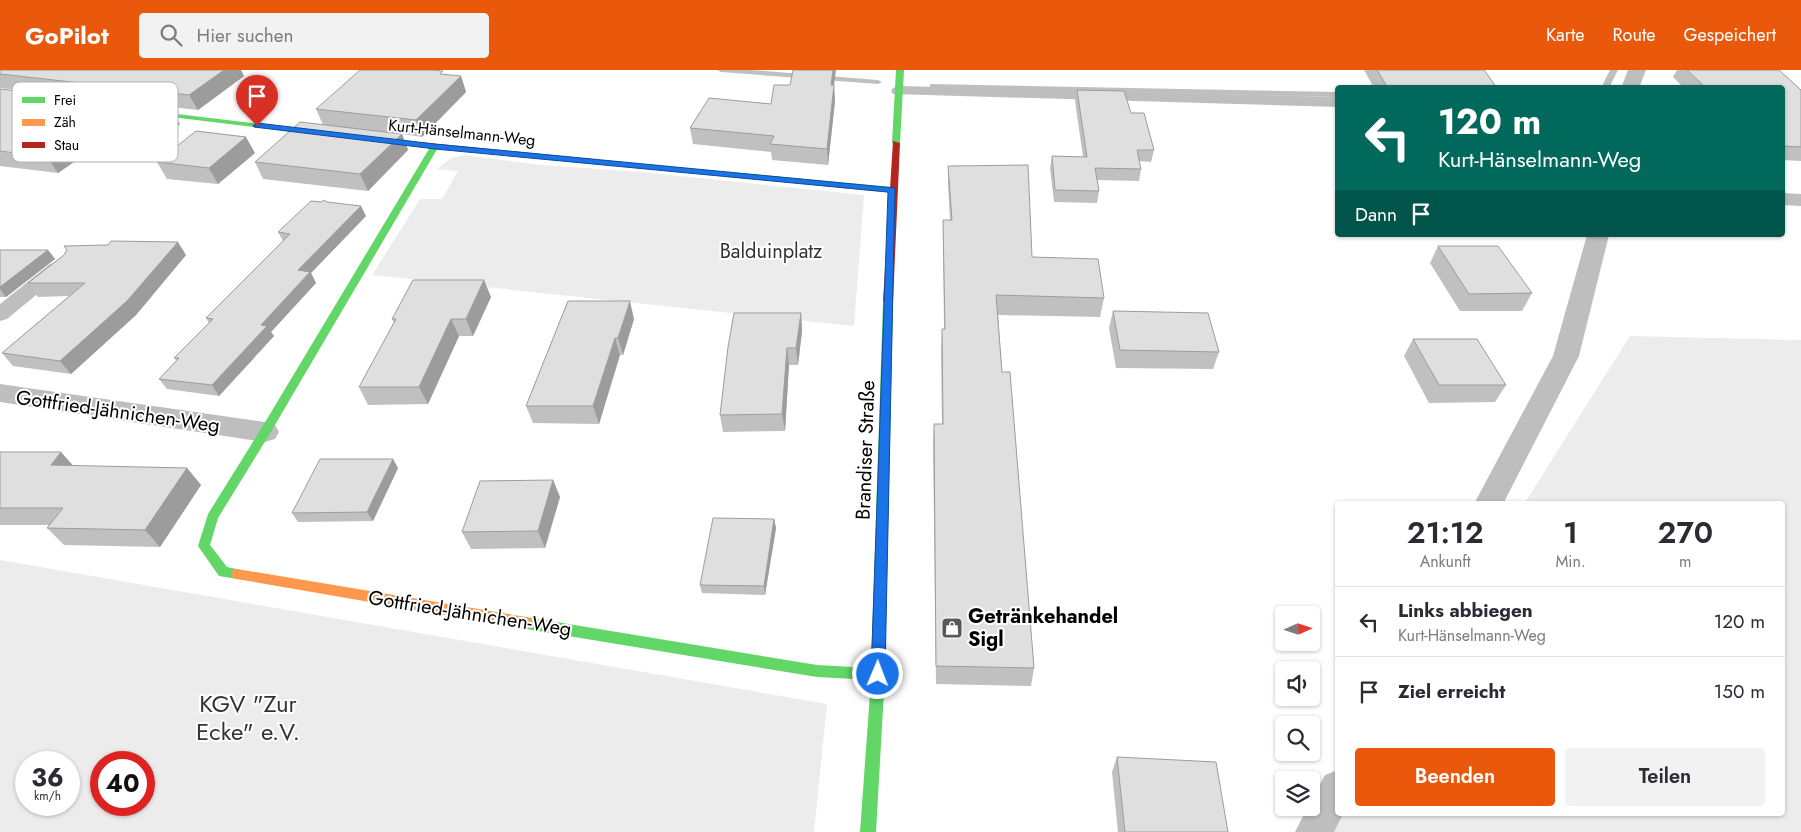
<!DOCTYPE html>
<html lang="de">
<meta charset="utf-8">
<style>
body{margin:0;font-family:Jost,sans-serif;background:#f2f2f3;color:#2b2b33;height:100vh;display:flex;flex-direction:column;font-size:19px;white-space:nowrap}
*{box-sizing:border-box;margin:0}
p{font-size:16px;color:#7c7c81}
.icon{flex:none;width:28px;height:28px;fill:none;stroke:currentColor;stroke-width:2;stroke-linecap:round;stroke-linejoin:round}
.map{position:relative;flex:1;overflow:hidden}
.side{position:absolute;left:1335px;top:431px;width:450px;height:315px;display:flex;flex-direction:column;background:#fff;border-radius:5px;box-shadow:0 1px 4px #0004}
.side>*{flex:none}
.hud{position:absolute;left:1335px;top:15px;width:450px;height:152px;border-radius:5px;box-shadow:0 1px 4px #0004;background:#00695c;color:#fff;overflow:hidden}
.needle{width:32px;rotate:87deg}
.buttons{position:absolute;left:1275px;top:536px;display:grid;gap:10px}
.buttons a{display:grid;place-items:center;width:45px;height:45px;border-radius:5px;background:#fff;box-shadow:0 1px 4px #0004;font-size:25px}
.speed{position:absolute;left:15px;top:681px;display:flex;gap:10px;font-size:25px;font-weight:700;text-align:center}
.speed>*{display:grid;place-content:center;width:65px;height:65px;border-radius:50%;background:#fff;box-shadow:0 1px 4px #0004;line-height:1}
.speed small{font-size:12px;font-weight:400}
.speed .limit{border:8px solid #d22;background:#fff;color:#111}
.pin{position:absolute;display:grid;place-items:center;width:42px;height:42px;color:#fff;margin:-51px -21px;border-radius:50% 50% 50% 0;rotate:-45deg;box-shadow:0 0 5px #0007}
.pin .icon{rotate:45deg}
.me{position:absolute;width:55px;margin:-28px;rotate:1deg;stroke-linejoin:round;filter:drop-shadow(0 0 4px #0008)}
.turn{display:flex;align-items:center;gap:18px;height:105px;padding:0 20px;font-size:22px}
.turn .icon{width:65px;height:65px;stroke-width:2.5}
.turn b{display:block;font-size:35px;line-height:42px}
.then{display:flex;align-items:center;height:48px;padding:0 20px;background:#0003;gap:10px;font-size:19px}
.eta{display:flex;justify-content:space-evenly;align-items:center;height:85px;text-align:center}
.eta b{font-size:30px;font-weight:600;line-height:35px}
.primary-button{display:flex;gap:10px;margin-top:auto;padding:10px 20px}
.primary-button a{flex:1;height:58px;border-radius:5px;background:#ea580c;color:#fff;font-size:20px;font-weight:600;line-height:58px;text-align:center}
.primary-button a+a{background:#f2f2f3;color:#2b2b33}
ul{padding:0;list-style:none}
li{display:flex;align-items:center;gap:15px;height:70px;padding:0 20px;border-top:1px solid #e1e1e2}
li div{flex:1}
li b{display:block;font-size:19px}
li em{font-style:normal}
header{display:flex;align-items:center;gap:30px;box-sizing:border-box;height:70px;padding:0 25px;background:#ea580c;color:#fff}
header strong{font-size:24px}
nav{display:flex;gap:28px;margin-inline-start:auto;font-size:18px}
.search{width:350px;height:45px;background:#f2f2f3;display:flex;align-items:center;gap:12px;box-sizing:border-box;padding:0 18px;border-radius:5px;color:#7c7c81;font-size:19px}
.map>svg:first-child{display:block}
.green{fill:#ececec;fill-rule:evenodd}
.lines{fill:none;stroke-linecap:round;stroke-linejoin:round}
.stream{fill:#bfbfbf;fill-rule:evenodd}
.lane{fill:#bebebe;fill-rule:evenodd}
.street{fill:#bebebe;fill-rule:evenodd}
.fast{fill:#63d668;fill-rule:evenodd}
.slow{fill:#ff974d;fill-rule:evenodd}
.jam{fill:#b3261e;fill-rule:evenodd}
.wall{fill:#c0c0c0}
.shaded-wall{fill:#9c9c9c}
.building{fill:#dfdfdf;stroke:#9c9c9c}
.route{fill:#1a73e8;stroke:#114b97}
.labels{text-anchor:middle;stroke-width:4;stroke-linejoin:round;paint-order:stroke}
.far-street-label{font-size:16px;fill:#000;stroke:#fff}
.park-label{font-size:20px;fill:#333;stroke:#fff}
.street-label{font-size:20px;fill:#000;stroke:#fff}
.poi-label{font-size:20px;font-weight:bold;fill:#000;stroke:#fff;text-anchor:start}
.near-park-label{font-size:24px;fill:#333;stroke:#fff}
.key{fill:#fff;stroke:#b2b2b2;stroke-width:1}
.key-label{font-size:14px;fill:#000}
</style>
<header>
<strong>GoPilot</strong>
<div class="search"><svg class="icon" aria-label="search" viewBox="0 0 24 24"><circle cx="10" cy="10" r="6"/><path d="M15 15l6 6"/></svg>Hier suchen</div>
<nav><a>Karte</a><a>Route</a><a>Gespeichert</a></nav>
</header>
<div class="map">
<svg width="1801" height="762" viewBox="0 0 1801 762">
<rect width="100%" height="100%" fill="#fff"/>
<!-- green -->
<g class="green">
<path d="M 464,85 L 541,95 L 641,102 L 864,125 L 854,256 L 372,205 L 420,129 L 442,129 L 458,101 L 437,99 L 451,88 Z"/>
<path d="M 1630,266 L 1801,270 L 1801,762 L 1316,762 L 1338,744 L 1782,744 L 1782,434 L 1524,434 Z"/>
<path d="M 0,490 L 827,634 L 814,762 L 0,762 ZM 26,692 L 69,692 L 69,735 L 26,735 ZM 101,692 L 144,692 L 144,735 L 101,735 Z"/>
</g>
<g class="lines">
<!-- stream -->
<g class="stream">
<path d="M 717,0 L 753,0 L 878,10 L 882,12 L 878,14 L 721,2 Z"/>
<path d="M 1610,0 L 1618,0 L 1609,18 L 1601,18 Z"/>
<path d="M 930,14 L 1338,22 L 1338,27 L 933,18 L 930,18 Z"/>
</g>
<!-- lane -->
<g class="lane">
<path d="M 899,16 L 1338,27 L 1338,37 L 893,24 L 891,21 L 893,18 Z"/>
<path d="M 57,192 L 64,194 L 67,198 L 64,202 L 7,249 L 0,251 L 0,234 L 50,194 Z"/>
</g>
<!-- street -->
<g class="street">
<path d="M 1628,0 L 1646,0 L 1639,18 L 1621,18 Z"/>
<path d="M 1782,123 L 1801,124 L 1801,136 L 1782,135 Z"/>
<path d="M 1587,165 L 1609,165 L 1579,286 L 1503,434 L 1474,434 L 1553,286 Z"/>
<path d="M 0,314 L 265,352 L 275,355 L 279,362 L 275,369 L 265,372 L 0,332 Z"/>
<path d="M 1338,700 L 1338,744 L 1343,744 L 1334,762 L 1295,762 L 1307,738 L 1311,738 L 1311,730 L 1325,705 Z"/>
</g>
<!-- fast -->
<g class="fast">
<path d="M 896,0 L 904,0 L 900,73 L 896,75 L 892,73 Z"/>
<path d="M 135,39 L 328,62 L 332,64 L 328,66 L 138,43 L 134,41 Z"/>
<path d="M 432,74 L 439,76 L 269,365 L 218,448 L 210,475 L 227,497 L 241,500 L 243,504 L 241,508 L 237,509 L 219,506 L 198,476 L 208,444 L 261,359 Z"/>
<path d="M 619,92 L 892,117 L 896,120 L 892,123 L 622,96 L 618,94 Z"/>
<path d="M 888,228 L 893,231 L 885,604 L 876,762 L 860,762 L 871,610 L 817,607 L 526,559 L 521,557 L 519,553 L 521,549 L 526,547 L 817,595 L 871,598 L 883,231 Z"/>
</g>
<!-- slow -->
<path class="slow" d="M 237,499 L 526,547 L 531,549 L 533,553 L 531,557 L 526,559 L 237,509 L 233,508 L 231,504 L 233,500 Z"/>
<!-- jam -->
<g class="jam">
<path d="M 366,67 L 622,92 L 626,94 L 622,96 L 369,71 L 365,69 Z"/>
<path d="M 893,71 L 900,73 L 893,231 L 888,234 L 883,231 Z"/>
</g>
</g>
<!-- wall -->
<g class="wall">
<path d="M 0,0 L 244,6 L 198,40 L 0,18 Z"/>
<path d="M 1364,0 L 1484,0 L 1497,18 L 1374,18 Z"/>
<path d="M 1677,0 L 1779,0 L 1801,20 L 1801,91 L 1782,90 L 1782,18 L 1684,18 L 1673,7 Z"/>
<path d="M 445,5 L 461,6 L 466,22 L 422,67 L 402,64 L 408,80 L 368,121 L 263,109 L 255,92 L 323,55 L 316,39 Z"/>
<path d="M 834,15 L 835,31 L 828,95 L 772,90 L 771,82 L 693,74 L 690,58 Z"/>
<path d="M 0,19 L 180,54 L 138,86 L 90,81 L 58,103 L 0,96 Z"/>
<path d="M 1077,20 L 1131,43 L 1154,80 L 1151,92 L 1139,91 L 1141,99 L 1139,111 L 1097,110 L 1099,121 L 1097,133 L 1054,132 L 1050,98 L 1052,86 L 1083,87 L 1075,31 Z"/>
<path d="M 255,83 L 218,114 L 167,109 L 157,92 Z"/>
<path d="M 948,96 L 1032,187 L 1104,228 L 1100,247 L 998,245 L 1002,302 L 1034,598 L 1031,616 L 936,614 L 933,374 L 934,354 L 942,354 L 941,279 L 942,259 L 944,259 L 943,169 L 943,150 L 950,150 L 948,115 Z"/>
<path d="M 327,132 L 366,146 L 311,203 L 316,213 L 271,262 L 274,266 L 219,326 L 167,319 L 159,309 L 177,291 L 174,288 L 209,253 L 206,248 L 283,171 L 278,162 Z"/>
<path d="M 1438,176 L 1532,223 L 1522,241 L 1460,241 L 1430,193 Z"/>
<path d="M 0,180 L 48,180 L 55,189 L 6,227 L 0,227 Z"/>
<path d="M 67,180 L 186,185 L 136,245 L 71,304 L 13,296 L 2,283 L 69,226 L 38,227 L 28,213 L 64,185 Z"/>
<path d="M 491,227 L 473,266 L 459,266 L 428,334 L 368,335 L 359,317 L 394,253 L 392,249 Z"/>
<path d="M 1113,241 L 1219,282 L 1213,299 L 1116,298 L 1109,258 Z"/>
<path d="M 801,243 L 802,261 L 798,295 L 789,295 L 785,361 L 723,362 L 720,345 Z"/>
<path d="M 634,249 L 623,285 L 620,285 L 599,354 L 533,353 L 526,336 Z"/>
<path d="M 1413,269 L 1506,315 L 1495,332 L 1429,333 L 1404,286 Z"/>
<path d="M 0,382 L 73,396 L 187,398 L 201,415 L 160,477 L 64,475 L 47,458 L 49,455 L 0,455 Z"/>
<path d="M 398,398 L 373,451 L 298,452 L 292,443 Z"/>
<path d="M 553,410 L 560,427 L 545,478 L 471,479 L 462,462 Z"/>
<path d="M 774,449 L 776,458 L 765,525 L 702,523 L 700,515 Z"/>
<path d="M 1117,687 L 1228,762 L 1118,762 L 1112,702 Z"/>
</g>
<!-- shaded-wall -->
<g class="shaded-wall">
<path d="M 224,0 L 241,0 L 244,6 L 198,40 L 189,25 Z"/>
<path d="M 833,0 L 836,0 L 832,31 L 831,15 Z"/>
<path d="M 461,6 L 466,22 L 422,67 L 416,50 Z"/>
<path d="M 834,15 L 835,31 L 828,95 L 827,79 Z"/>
<path d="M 171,39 L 180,54 L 138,86 L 128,70 Z"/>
<path d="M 402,64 L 408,80 L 368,121 L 360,104 Z"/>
<path d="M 80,65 L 90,81 L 58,103 L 47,87 Z"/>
<path d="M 246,67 L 255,83 L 218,114 L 209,98 Z"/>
<path d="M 361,136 L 366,146 L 311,203 L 316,213 L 271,262 L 274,266 L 219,326 L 212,315 L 261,255 L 298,200 Z"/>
<path d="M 178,172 L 186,185 L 136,245 L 71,304 L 60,291 Z"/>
<path d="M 48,180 L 55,189 L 6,227 L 0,219 L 0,217 Z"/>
<path d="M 484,210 L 491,227 L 473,266 L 466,249 Z"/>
<path d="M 630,231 L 634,249 L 623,285 L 618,268 Z"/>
<path d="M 801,243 L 802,261 L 798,295 L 796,278 Z"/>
<path d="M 451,249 L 459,266 L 428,334 L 419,317 Z"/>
<path d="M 615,268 L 620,285 L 599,354 L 593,336 Z"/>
<path d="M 787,278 L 789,295 L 785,361 L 782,344 Z"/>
<path d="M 61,382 L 77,400 L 51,395 Z"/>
<path d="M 393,389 L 398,398 L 373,451 L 367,442 Z"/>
<path d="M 187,398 L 201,415 L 160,477 L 145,460 Z"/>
<path d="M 553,410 L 560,427 L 545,478 L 538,461 Z"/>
<path d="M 774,449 L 776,458 L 765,525 L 764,516 Z"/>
</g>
<!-- building -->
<g class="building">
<path d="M 0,0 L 224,0 L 189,25 L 0,4 Z"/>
<path d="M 360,0 L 430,0 L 443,1 L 440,4 L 461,6 L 416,50 L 316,39 Z"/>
<path d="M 793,0 L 833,0 L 831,15 L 834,15 L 827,79 L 770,74 L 774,66 L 690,58 L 709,28 L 771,34 L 774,15 L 790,15 Z"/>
<path d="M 1377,0 L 1484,0 L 1497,18 L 1388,18 Z"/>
<path d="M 1687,0 L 1779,0 L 1801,20 L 1801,77 L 1782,76 L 1782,18 L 1706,18 Z"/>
<path d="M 0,19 L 171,39 L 128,70 L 80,65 L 47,87 L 0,81 Z"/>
<path d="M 1077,20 L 1124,21 L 1131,43 L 1144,43 L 1154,80 L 1137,80 L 1141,99 L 1095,98 L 1099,121 L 1055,120 L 1052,86 L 1087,87 Z"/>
<path d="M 300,52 L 402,64 L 360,104 L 255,92 Z"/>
<path d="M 196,61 L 246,67 L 209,98 L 157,92 Z"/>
<path d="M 1028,95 L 1032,187 L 1098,189 L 1104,228 L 996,225 L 1002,302 L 1010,302 L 1034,598 L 936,596 L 934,354 L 943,354 L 942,259 L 945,259 L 943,150 L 952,150 L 948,96 Z"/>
<path d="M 324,130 L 327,132 L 361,136 L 298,200 L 310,202 L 261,255 L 267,256 L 212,315 L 159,309 L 179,288 L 174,288 L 213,249 L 206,248 L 290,164 L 278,162 L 311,131 L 322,132 Z"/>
<path d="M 111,171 L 178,172 L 127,231 L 60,291 L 2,283 L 85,213 L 28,213 L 64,185 L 67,180 L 64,176 L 108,175 Z"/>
<path d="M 1438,176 L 1498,176 L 1532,223 L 1469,224 Z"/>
<path d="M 0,180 L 48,180 L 0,217 Z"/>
<path d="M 413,210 L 484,210 L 466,249 L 451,249 L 419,317 L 359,317 L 396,249 L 392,249 Z"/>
<path d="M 568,231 L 630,231 L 618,268 L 615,268 L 593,336 L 526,336 Z"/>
<path d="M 1113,241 L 1208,243 L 1219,282 L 1120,280 Z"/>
<path d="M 734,243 L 801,243 L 796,278 L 787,278 L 782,344 L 720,345 L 728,277 Z"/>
<path d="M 1413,269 L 1477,269 L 1506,315 L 1439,315 Z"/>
<path d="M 0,382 L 61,382 L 51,395 L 187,398 L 145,460 L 47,458 L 63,438 L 0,438 Z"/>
<path d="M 320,389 L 393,389 L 367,442 L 292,443 Z"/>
<path d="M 553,410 L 538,461 L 462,462 L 480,411 Z"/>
<path d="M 713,448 L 774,449 L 764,516 L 700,515 Z"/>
<path d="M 1117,687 L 1216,692 L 1228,762 L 1125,762 Z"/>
</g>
<!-- route -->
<path class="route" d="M 257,53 L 435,74 L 895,118 L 885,604 L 883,608 L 878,610 L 873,608 L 871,604 L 888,122 L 435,79 L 254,57 L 253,56 Z"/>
<!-- icons -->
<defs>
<g id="shop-square" transform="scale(1.125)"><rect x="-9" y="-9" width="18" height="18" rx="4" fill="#595959" stroke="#fff"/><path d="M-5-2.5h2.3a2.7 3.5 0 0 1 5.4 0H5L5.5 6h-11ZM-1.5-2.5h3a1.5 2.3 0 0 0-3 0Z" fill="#fff"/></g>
</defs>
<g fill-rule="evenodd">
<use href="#shop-square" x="952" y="558"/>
</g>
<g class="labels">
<!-- far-street labels -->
<g class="far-street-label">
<text transform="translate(462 62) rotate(6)" y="6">Kurt-Hänselmann-Weg</text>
</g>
<!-- park labels -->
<g class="park-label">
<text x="771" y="188">Balduinplatz</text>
</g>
<!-- street labels -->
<g class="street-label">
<text transform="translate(118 341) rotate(8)" y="7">Gottfried-Jähnichen-Weg</text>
<text transform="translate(865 380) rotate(-88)" y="7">Brandiser Straße</text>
<text transform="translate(470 543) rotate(9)" y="7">Gottfried-Jähnichen-Weg</text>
</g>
<!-- poi labels -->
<g class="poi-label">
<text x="968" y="553">Getränkehandel<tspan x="968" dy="23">Sigl</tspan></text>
</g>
<!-- near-park labels -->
<g class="near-park-label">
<text x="248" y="642">KGV "Zur<tspan x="248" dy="28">Ecke" e.V.</tspan></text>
</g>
</g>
<!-- legend -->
<rect x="12" y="12" width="166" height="80" rx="8" class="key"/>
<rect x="22" y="27" width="23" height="6" fill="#63d668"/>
<rect x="22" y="49" width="23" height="7" fill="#ff974d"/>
<rect x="22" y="72" width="23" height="6" fill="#b3261e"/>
<g class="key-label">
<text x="54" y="35">Frei</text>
<text x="54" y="57">Zäh</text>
<text x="54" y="80">Stau</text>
</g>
</svg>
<div class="buttons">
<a><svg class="needle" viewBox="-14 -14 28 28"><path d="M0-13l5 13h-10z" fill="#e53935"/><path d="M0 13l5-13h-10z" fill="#7c7c81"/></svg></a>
<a><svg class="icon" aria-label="sound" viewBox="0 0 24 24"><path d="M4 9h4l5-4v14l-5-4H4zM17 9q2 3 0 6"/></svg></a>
<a><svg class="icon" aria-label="search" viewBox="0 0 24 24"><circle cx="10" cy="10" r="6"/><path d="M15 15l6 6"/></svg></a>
<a><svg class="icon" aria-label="layers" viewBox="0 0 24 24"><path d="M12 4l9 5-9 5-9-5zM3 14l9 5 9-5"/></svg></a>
</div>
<div class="speed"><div>36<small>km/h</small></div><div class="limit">40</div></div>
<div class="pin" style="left:257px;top:56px;background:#d93025"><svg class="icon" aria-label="arrive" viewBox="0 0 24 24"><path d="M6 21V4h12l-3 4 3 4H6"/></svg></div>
<svg class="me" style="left:878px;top:604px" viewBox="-20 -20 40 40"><circle r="17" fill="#1a73e8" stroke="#fff" stroke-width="3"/><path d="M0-11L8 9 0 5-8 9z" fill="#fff"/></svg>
<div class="hud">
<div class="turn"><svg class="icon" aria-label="left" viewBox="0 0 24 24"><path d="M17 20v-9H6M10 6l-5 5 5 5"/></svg><div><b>120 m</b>Kurt-Hänselmann-Weg</div></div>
<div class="then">Dann<svg class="icon" aria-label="arrive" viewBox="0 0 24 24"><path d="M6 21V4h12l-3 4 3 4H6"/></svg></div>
</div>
<section class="side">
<div class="eta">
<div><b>21:12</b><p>Ankunft</p></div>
<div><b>1</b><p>Min.</p></div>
<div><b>270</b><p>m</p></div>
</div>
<ul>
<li><svg class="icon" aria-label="left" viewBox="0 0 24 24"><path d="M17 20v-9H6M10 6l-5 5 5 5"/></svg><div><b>Links abbiegen</b><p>Kurt-Hänselmann-Weg</p></div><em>120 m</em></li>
<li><svg class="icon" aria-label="arrive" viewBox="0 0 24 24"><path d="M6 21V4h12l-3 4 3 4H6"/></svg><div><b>Ziel erreicht</b></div><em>150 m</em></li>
</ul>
<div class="primary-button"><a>Beenden</a><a>Teilen</a></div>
</section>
</div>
